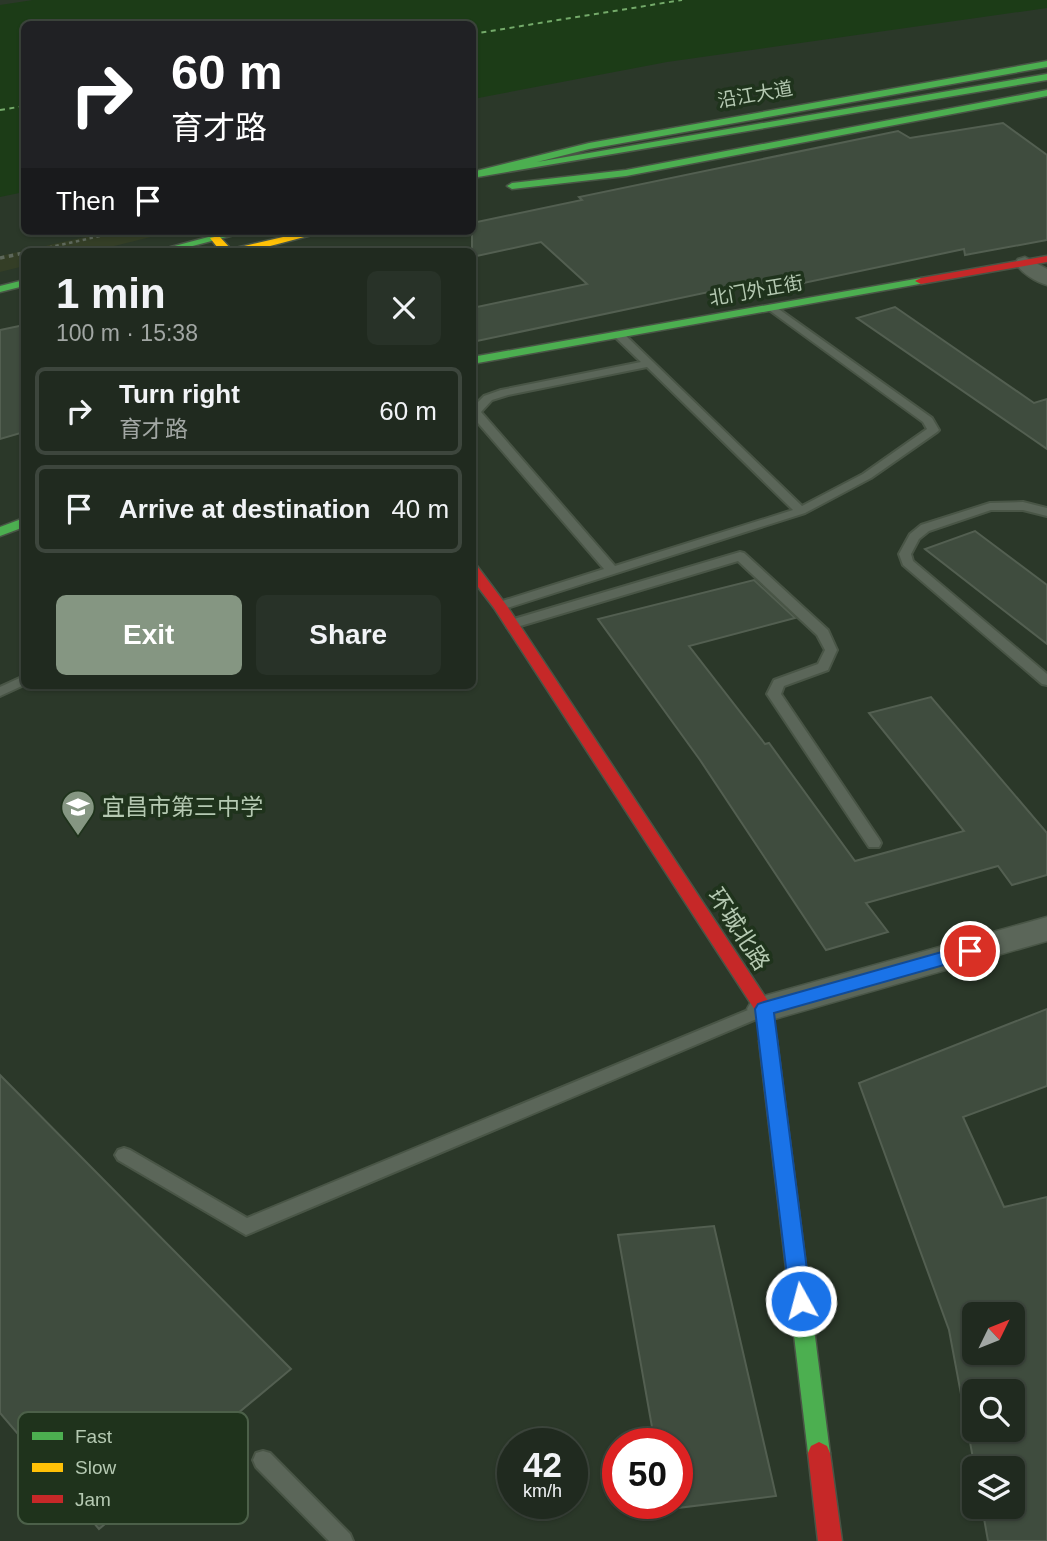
<!DOCTYPE html>
<meta charset="utf-8">
<style>
body{margin:0;font-family:Helvetica,"Noto Sans SC",sans-serif;background:#283228;color:#f1f3f6;height:100vh;display:flex;flex-direction:column;font-size:26px;white-space:nowrap}
*{box-sizing:border-box;margin:0}
p{font-size:23px;color:#a2a7a4}
.icon{flex:none;width:38px;height:38px;fill:none;stroke:currentColor;stroke-width:2;stroke-linecap:round;stroke-linejoin:round}
.map{position:relative;flex:1;overflow:hidden}
.panel{position:absolute;left:21px;top:248px;width:455px;height:441px;display:flex;flex-direction:column;background:#202a1f;border-radius:10px;box-shadow:0 2px 5px #0004,0 0 0 2px #3d463d}
.panel>*{flex:none}
.banner{position:absolute;left:21px;top:21px;width:455px;height:214px;border-radius:10px;box-shadow:0 2px 5px #0004,0 0 0 2px #3d463d;background:#202124;color:#fff;overflow:hidden}
.needle{width:46px;rotate:47deg}
.controls{position:absolute;left:962px;top:1302px;display:grid;gap:14px}
.controls a{display:grid;place-items:center;width:63px;height:63px;border-radius:10px;background:#202a1f;box-shadow:0 2px 5px #0004,0 0 0 2px #3d463d;font-size:35px}
.speed{position:absolute;left:497px;top:1428px;display:flex;gap:14px;font-size:35px;font-weight:700;text-align:center}
.speed>*{display:grid;place-content:center;width:91px;height:91px;border-radius:50%;background:#202a1f;box-shadow:0 2px 5px #0004,0 0 0 2px #3d463d;line-height:1}
.speed small{font-size:18px;font-weight:400}
.speed .limit{border:10px solid #d22;background:#fff;color:#111}
.pin{position:absolute;display:grid;place-items:center;width:60px;height:60px;color:#fff;margin:-30px;border:4px solid #fff;border-radius:50%;box-shadow:0 2px 7px #0007}
.me{position:absolute;width:77px;margin:-38px;rotate:353deg;stroke-linejoin:round;filter:drop-shadow(0 0 5px #0008)}
.turn{display:flex;align-items:center;gap:24px;height:147px;padding:0 35px;font-size:32px}
.turn .icon{width:91px;height:91px;stroke-width:2.5}
.turn b{display:block;font-size:49px;line-height:60px}
.then{display:flex;align-items:center;height:66px;padding:0 35px;background:#0003;gap:14px;font-size:26px}
.round{display:grid;place-items:center;flex:none;width:74px;height:74px;border-radius:10px;background:#283228}
.head{display:flex;align-items:center;justify-content:space-between;height:119px;padding:0 35px}
h1{font-size:42px;font-weight:800;line-height:52px}
.cta{display:flex;gap:14px;margin-top:auto;padding:14px 35px}
.cta a{flex:1;height:80px;border-radius:10px;background:#859682;color:#fff;font-size:28px;font-weight:800;line-height:80px;text-align:center}
.cta a+a{background:#283228;color:#f1f3f6}
ul{padding:0;list-style:none}
li{display:flex;align-items:center;gap:21px;height:88px;margin:0 14px 10px;padding:0 21px;border:4px solid #3d463d;border-radius:10px}
li div{flex:1}
li b{display:block;font-size:26px}
li em{font-style:normal}
.map>svg:first-child{display:block}
.green{fill:#343e26}
.water{fill:#1c3c17}
.lines{fill:none;stroke-linecap:round;stroke-linejoin:round}
.ferry{stroke:#74aa6a;stroke-width:2;stroke-dasharray:5 4.5;stroke-linecap:butt}
.building{fill:#3f4c3e;stroke:#535f51;stroke-width:2;fill-rule:evenodd}
.lane-casing{stroke:#495546;stroke-width:4}
.street-casing{stroke:#495546;stroke-width:3}
.fast-casing{stroke:#495546;stroke-width:3}
.slow-casing{stroke:#495546;stroke-width:3}
.jam-casing{stroke:#495546;stroke-width:3}
.path-far1{stroke:#5e685b;stroke-width:2.5;stroke-dasharray:3.5 3.5;stroke-linecap:butt}
.path{stroke:#5e685b;stroke-width:3.5;stroke-dasharray:4.5 4.5;stroke-linecap:butt}
.lane{fill:#5b6659;fill-rule:evenodd}
.street{fill:#5b6659;fill-rule:evenodd}
.fast{fill:#4caf50;fill-rule:evenodd}
.slow{fill:#ffc107;fill-rule:evenodd}
.jam{fill:#c62828;fill-rule:evenodd}
.route{fill:#1a73e8;stroke:#114b97;stroke-width:2}
.labels{text-anchor:middle;stroke-width:7;stroke-linejoin:round;paint-order:stroke}
.far-street-label{font-size:19px;fill:#b5c9b2;stroke:#1f331c}
.poi-label{font-size:23px;fill:#b5c9b2;stroke:#1f331c;text-anchor:start}
.street-label{font-size:23px;fill:#b5c9b2;stroke:#1f331c}
.key{fill:#1f331c;stroke:#4c6049;stroke-width:2}
.key-label{font-size:19px;fill:#b5c9b2}
</style>
<div class="map">
<svg width="1047" height="1541" viewBox="0 0 1047 1541">
<rect width="100%" height="100%" fill="#2b3829"/>
<!-- green -->
<path class="green" d="M 112,231 L 175,231 L 90,252 L 24,252 L 24,266 L 0,272 L 0,256 Z"/>
<!-- water -->
<path class="water" d="M 33,0 L 1047,0 L 1047,8 L 667,62 L 473,99 L 472,24 L 24,24 L 24,192 L 0,197 L 0,5 Z"/>
<g class="lines">
<!-- ferry -->
<g class="ferry">
<path d="M 472,34 L 682,0"/>
<path d="M 0,110 L 24,106"/>
</g>
</g>
<!-- building -->
<g class="building">
<path d="M 1003,123 L 1047,155 L 1047,240 L 965,255 L 964,249 L 747,295 L 737,286 L 472,342 L 472,308 L 587,284 L 541,242 L 472,257 L 472,223 L 582,200 L 579,197 L 898,131 L 910,138 Z"/>
<path d="M 895,307 L 1034,403 L 1047,399 L 1047,449 L 857,318 Z"/>
<path d="M 24,325 L 24,432 L 0,439 L 0,330 Z"/>
<path d="M 975,531 L 1047,585 L 1047,644 L 925,549 Z"/>
<path d="M 754,580 L 795,618 L 689,646 L 765,744 L 769,743 L 855,861 L 964,831 L 869,713 L 931,697 L 1047,833 L 1047,875 L 1012,885 L 998,866 L 866,903 L 888,932 L 826,950 L 700,760 L 598,619 Z"/>
<path d="M 1047,1009 L 1047,1086 L 963,1117 L 1004,1207 L 1047,1197 L 1047,1541 L 988,1541 L 982,1507 L 1013,1507 L 1013,1468 L 975,1469 L 949,1330 L 859,1083 ZM 975,1314 L 1013,1314 L 1013,1353 L 975,1353 ZM 975,1391 L 1013,1391 L 1013,1430 L 975,1430 Z"/>
<path d="M 0,1075 L 291,1369 L 99,1529 L 0,1413 Z"/>
<path d="M 714,1226 L 776,1496 L 677,1508 L 677,1444 L 655,1444 L 618,1235 Z"/>
</g>
<g class="lines">
<!-- lane casing -->
<g class="lane-casing">
<g id="lane">
<path d="M 773,305 L 932,418 L 939,430 L 937,432 L 871,478 L 805,513 L 504,609 L 496,609 L 494,606 L 496,603 L 604,569 L 472,416 L 472,408 L 484,396 L 501,390 L 641,362 L 615,337 L 615,333 L 623,333 L 802,506 L 863,474 L 927,429 L 923,422 L 769,310 L 769,306 ZM 647,367 L 793,510 L 615,566 L 481,412 L 492,400 L 508,395 Z"/>
<path d="M 1023,502 L 1047,508 L 1047,516 L 1023,510 L 991,510 L 929,531 L 919,539 L 911,554 L 913,561 L 1047,674 L 1047,685 L 1042,684 L 903,565 L 899,554 L 910,534 L 921,525 L 990,503 Z"/>
<path d="M 740,552 L 744,553 L 828,630 L 837,650 L 828,670 L 784,686 L 781,694 L 879,839 L 881,843 L 879,847 L 869,847 L 767,694 L 774,680 L 818,664 L 825,650 L 817,635 L 738,561 L 517,627 L 507,627 L 506,624 L 507,621 Z"/>
<path d="M 24,676 L 24,685 L 0,696 L 0,687 Z"/>
<path d="M 760,1005 L 766,1007 L 768,1011 L 766,1015 L 246,1235 L 118,1160 L 115,1155 L 118,1150 L 124,1148 L 130,1150 L 247,1218 Z"/>
<path d="M 263,1451 L 270,1453 L 350,1534 L 353,1541 L 329,1541 L 256,1467 L 253,1460 L 256,1453 Z"/>
</g>
</g>
<!-- street casing -->
<g class="street-casing">
<g id="street">
<path d="M 1025,257 L 1047,269 L 1047,285 C 1035,282 1022,273 1015,263 L 1018,259 Z"/>
<path d="M 1047,917 L 1047,941 L 764,1022 L 752,1018 L 747,1009 L 752,1000 L 764,996 Z"/>
</g>
</g>
<!-- fast casing -->
<g class="fast-casing">
<g id="fast">
<path d="M 1047,61 L 1047,67 L 589,149 L 537,162 L 1047,74 L 1047,80 L 472,178 L 472,172 L 589,143 Z"/>
<path d="M 1047,90 L 1047,96 L 626,176 L 512,189 L 507,186 L 512,183 L 626,170 Z"/>
<path d="M 231,231 L 249,231 L 170,252 L 152,252 Z"/>
<path d="M 921,278 L 925,279 L 925,283 L 472,364 L 472,357 Z"/>
<path d="M 24,280 L 24,286 L 0,292 L 0,286 Z"/>
<path d="M 24,518 L 24,527 L 0,536 L 0,527 Z"/>
<path d="M 768,1034 L 774,1036 L 777,1041 L 830,1453 L 827,1460 L 819,1464 L 811,1460 L 808,1453 L 759,1041 L 762,1036 Z"/>
</g>
</g>
<!-- slow casing -->
<g class="slow-casing">
<path id="slow" d="M 309,231 L 327,231 L 247,252 L 221,252 L 210,238 L 219,236 L 231,249 Z"/>
</g>
<!-- jam casing -->
<g class="jam-casing">
<g id="jam">
<path d="M 1047,256 L 1047,262 L 921,284 L 915,281 L 921,278 Z"/>
<path d="M 472,565 L 477,566 L 507,606 L 770,1004 L 777,1041 L 774,1046 L 768,1048 L 762,1046 L 755,1010 L 494,608 L 472,579 Z"/>
<path d="M 819,1442 L 827,1446 L 830,1453 L 842,1541 L 818,1541 L 808,1453 L 811,1446 Z"/>
</g>
</g>
<!-- path-far1 -->
<path class="path-far1" d="M 28,252 L 123,231"/>
<!-- path -->
<g class="path">
<path d="M 28,252 L 31,251"/>
<path d="M 0,258 L 24,253"/>
</g>
<!-- lane -->
<use href="#lane" class="lane"/>
<!-- street -->
<use href="#street" class="street"/>
<!-- fast -->
<use href="#fast" class="fast"/>
<!-- slow -->
<use href="#slow" class="slow"/>
<!-- jam -->
<use href="#jam" class="jam"/>
</g>
<!-- route -->
<path class="route" d="M 970,944 L 976,946 L 979,951 L 976,956 L 774,1013 L 811,1301 L 808,1308 L 801,1311 L 793,1308 L 790,1301 L 755,1009 L 758,1004 L 764,1002 Z"/>
<!-- icons -->
<defs>
<g id="school-pin" transform="scale(1.75)"><path d="M0 17L-7.5 6A9.5 9.5 0 1 1 7.5 6Z" fill="#859682" stroke="#1f331c"/><path d="M0-5L7-2L0 1L-7-2ZM-4 1L0 2.5L4 1V4Q0 6-4 4Z" fill="#fff"/></g>
</defs>
<g fill-rule="evenodd">
<use href="#school-pin" x="78" y="807"/>
</g>
<g class="labels">
<!-- far-street labels -->
<g class="far-street-label">
<text transform="translate(755 94) rotate(-10)" y="7">沿江大道</text>
<text transform="translate(756 290) rotate(-10)" y="7">北门外正街</text>
</g>
<!-- poi labels -->
<g class="poi-label">
<text x="102" y="815">宜昌市第三中学</text>
</g>
<!-- street labels -->
<g class="street-label">
<text transform="translate(739 929) rotate(57)" y="8">环城北路</text>
</g>
</g>
<!-- legend -->
<rect x="18" y="1412" width="230" height="112" rx="10" class="key"/>
<rect x="32" y="1432" width="31" height="8" fill="#4caf50"/>
<rect x="32" y="1463" width="31" height="9" fill="#ffc107"/>
<rect x="32" y="1495" width="31" height="8" fill="#c62828"/>
<g class="key-label">
<text x="75" y="1443">Fast</text>
<text x="75" y="1474">Slow</text>
<text x="75" y="1506">Jam</text>
</g>
</svg>
<div class="controls">
<a><svg class="needle" viewBox="-14 -14 28 28"><path d="M0-13l5 13h-10z" fill="#e53935"/><path d="M0 13l5-13h-10z" fill="#a2a7a4"/></svg></a>
<a><svg class="icon" aria-label="search" viewBox="0 0 24 24"><circle cx="10" cy="10" r="6"/><path d="M15 15l6 6"/></svg></a>
<a><svg class="icon" aria-label="layers" viewBox="0 0 24 24"><path d="M12 4l9 5-9 5-9-5zM3 14l9 5 9-5"/></svg></a>
</div>
<div class="speed"><div>42<small>km/h</small></div><div class="limit">50</div></div>
<div class="pin" style="left:970px;top:951px;background:#d93025"><svg class="icon" aria-label="arrive" viewBox="0 0 24 24"><path d="M6 21V4h12l-3 4 3 4H6"/></svg></div>
<svg class="me" style="left:801px;top:1301px" viewBox="-20 -20 40 40"><circle r="17" fill="#1a73e8" stroke="#fff" stroke-width="3"/><path d="M0-11L8 9 0 5-8 9z" fill="#fff"/></svg>
<div class="banner">
<div class="turn"><svg class="icon" aria-label="right" viewBox="0 0 24 24"><path d="M7 20v-9h11M14 6l5 5-5 5"/></svg><div><b>60 m</b>育才路</div></div>
<div class="then">Then<svg class="icon" aria-label="arrive" viewBox="0 0 24 24"><path d="M6 21V4h12l-3 4 3 4H6"/></svg></div>
</div>
<section class="panel">
<div class="head"><div><h1>1 min</h1><p>100 m · 15:38</p></div><a class="round"><svg class="icon" aria-label="close" viewBox="0 0 24 24"><path d="M6 6l12 12M18 6L6 18"/></svg></a></div>
<ul>
<li><svg class="icon" aria-label="right" viewBox="0 0 24 24"><path d="M7 20v-9h11M14 6l5 5-5 5"/></svg><div><b>Turn right</b><p>育才路</p></div><em>60 m</em></li>
<li><svg class="icon" aria-label="arrive" viewBox="0 0 24 24"><path d="M6 21V4h12l-3 4 3 4H6"/></svg><div><b>Arrive at destination</b></div><em>40 m</em></li>
</ul>
<div class="cta"><a>Exit</a><a>Share</a></div>
</section>
</div>
